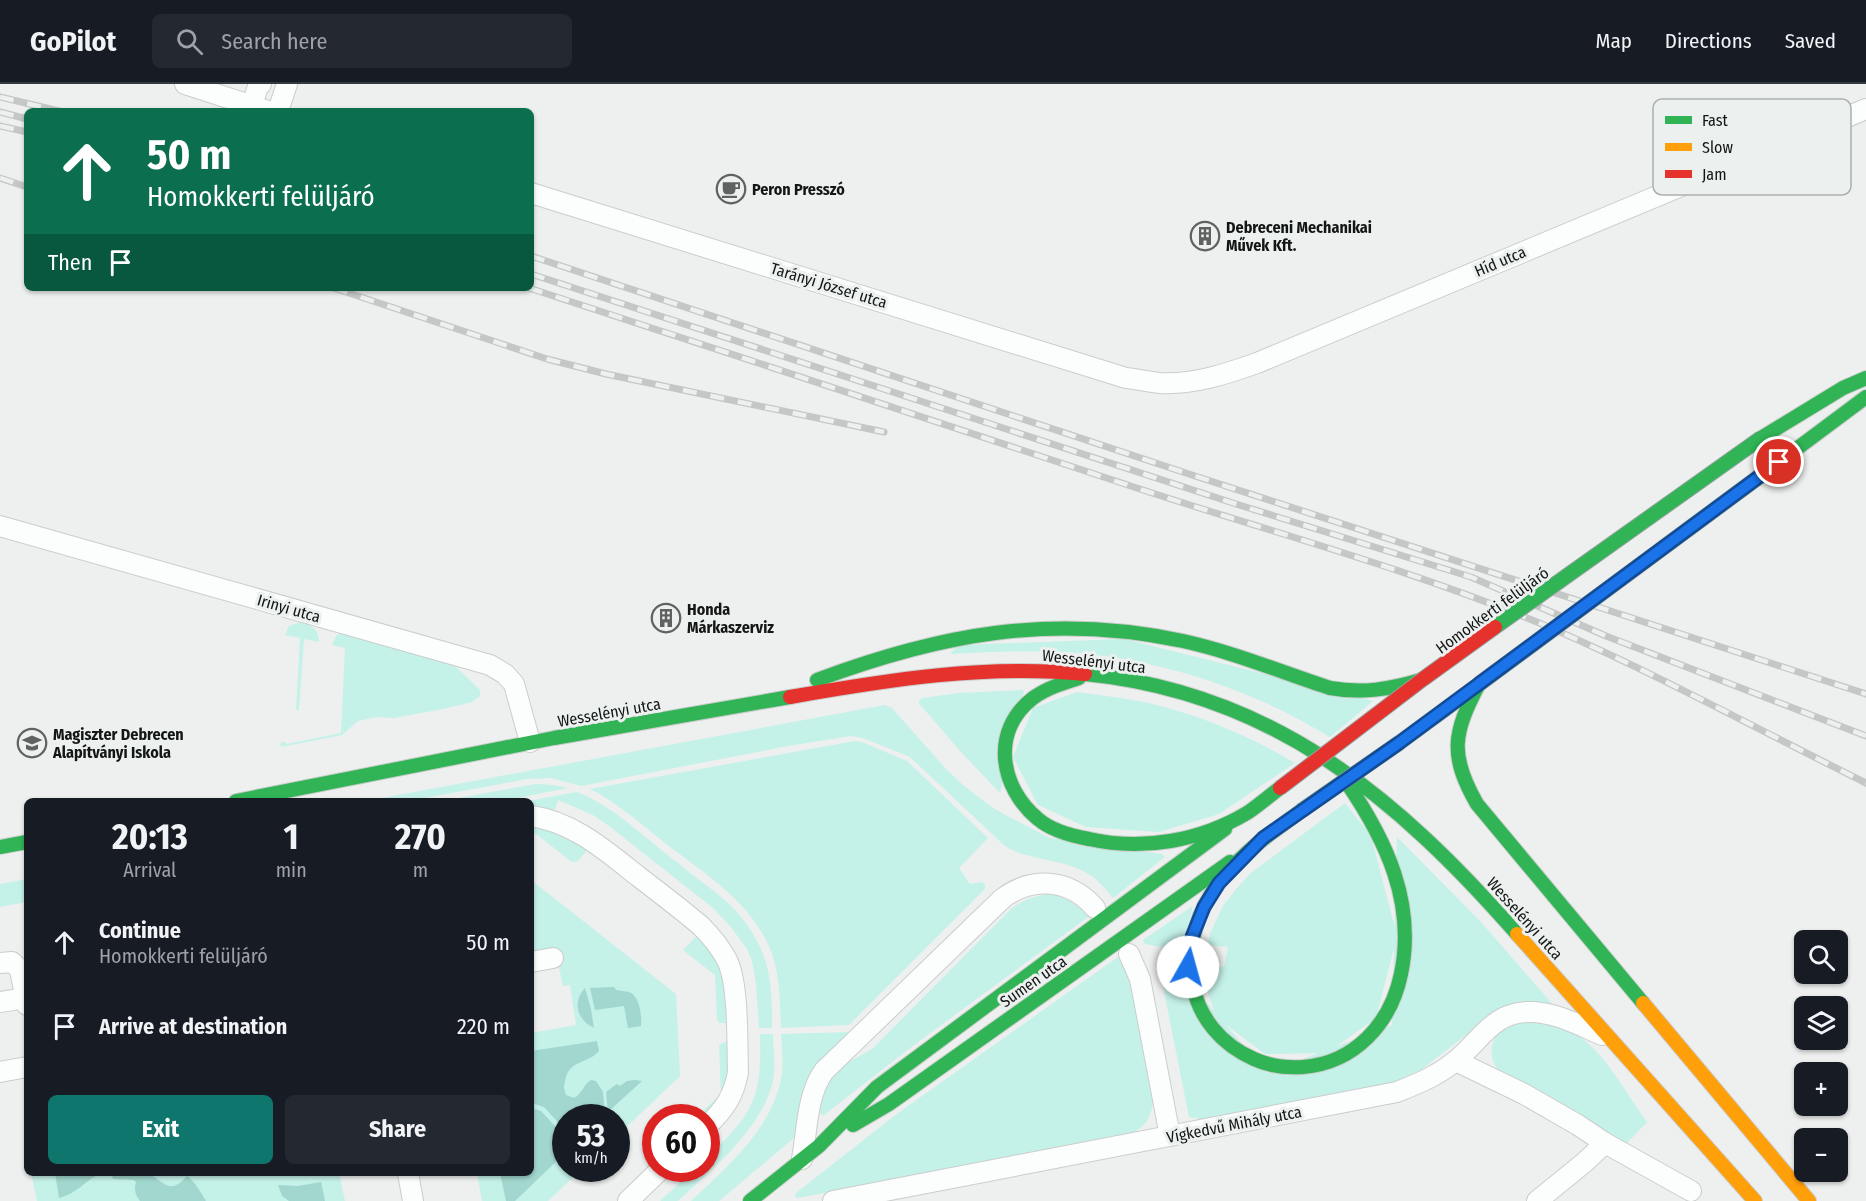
<!DOCTYPE html>
<meta charset="utf-8">
<style>
body{margin:0;font-family:"Fira Sans Condensed",sans-serif;background:#242831;color:#f1f3f6;height:100vh;display:flex;flex-direction:column;font-size:22px;white-space:nowrap}
*{box-sizing:border-box;margin:0}
p{font-size:20px;color:#9ea1a6}
.icon{flex:none;width:33px;height:33px;fill:none;stroke:currentColor;stroke-width:2;stroke-linecap:round;stroke-linejoin:round}
.map{position:relative;flex:1;overflow:hidden}
.drawer{position:absolute;left:24px;top:714px;width:510px;height:378px;display:flex;flex-direction:column;background:#171b24;border-radius:9px;box-shadow:0 2px 4px #0004}
.drawer>*{flex:none}
.hud{position:absolute;left:24px;top:24px;width:510px;height:183px;border-radius:9px;box-shadow:0 2px 4px #0004;background:#0b6e4f;color:#fff;overflow:hidden}
.controls{position:absolute;left:1794px;top:846px;display:grid;gap:12px}
.controls a{display:grid;place-items:center;width:54px;height:54px;border-radius:9px;background:#171b24;box-shadow:0 2px 4px #0004;font-size:30px}
.speed{position:absolute;left:552px;top:1020px;display:flex;gap:12px;font-size:30px;font-weight:700;text-align:center}
.speed>*{display:grid;place-content:center;width:78px;height:78px;border-radius:50%;background:#171b24;box-shadow:0 2px 4px #0004;line-height:1}
.speed small{font-size:15px;font-weight:400}
.speed .limit{border:9px solid #d22;background:#fff;color:#111}
.pin{position:absolute;display:grid;place-items:center;width:51px;height:51px;color:#fff;margin:-26px;border:3px solid #fff;border-radius:50%;box-shadow:0 2px 6px #0007}
.me{position:absolute;width:66px;margin:-33px;rotate:7deg;stroke-linejoin:round;filter:drop-shadow(0 0 4px #0008)}
.turn{display:flex;align-items:center;gap:21px;height:126px;padding:0 24px;font-size:27px}
.turn .icon{width:78px;height:78px;stroke-width:2.5}
.turn b{display:block;font-size:42px;line-height:51px}
.then{display:flex;align-items:center;height:57px;padding:0 24px;background:#0003;gap:12px;font-size:22px}
.eta{display:flex;justify-content:space-evenly;align-items:center;height:102px;text-align:center}
.eta b{font-size:36px;font-weight:700;line-height:42px}
.button{display:flex;gap:12px;margin-top:auto;padding:12px 24px}
.button a{flex:1;height:69px;border-radius:9px;background:#0f766e;color:#fff;font-size:24px;font-weight:700;line-height:69px;text-align:center}
.button a+a{background:#242831;color:#f1f3f6}
ul{padding:0;list-style:none}
li{display:flex;align-items:center;gap:18px;height:84px;padding:0 24px}
li div{flex:1}
li b{display:block;font-size:22px}
li em{font-style:normal}
header{display:flex;align-items:center;gap:36px;box-sizing:border-box;height:84px;padding:0 30px;background:#171b24;border-bottom:2px solid #363941}
header strong{font-size:28px}
nav{display:flex;gap:33px;margin-inline-start:auto;font-size:21px}
.search{width:420px;height:54px;background:#242831;display:flex;align-items:center;gap:15px;box-sizing:border-box;padding:0 21px;border-radius:9px;color:#9ea1a6;font-size:22px}
.map>svg:first-child{display:block}
.green{fill:#c4f1e8}
.forest{fill:#a1d7ce}
.lines{fill:none;stroke-linecap:round;stroke-linejoin:round}
.street-casing{stroke:#cbcdcc;stroke-width:22}
.fast-casing{stroke:#cbcdcc;stroke-width:16}
.slow-casing{stroke:#cbcdcc;stroke-width:16}
.jam-casing{stroke:#cbcdcc;stroke-width:16}
.street{stroke:#fcfdfd;stroke-width:20}
.fast{stroke:#30b455;stroke-width:14}
.slow{stroke:#ff9f0a;stroke-width:14}
.jam{stroke:#e5322d;stroke-width:14}
.rail-casing{stroke:#c5c6c6;stroke-width:7}
.rail{stroke:#ecf1f0;stroke-width:4.5;stroke-dasharray:14;stroke-linecap:butt}
.fast-bridge-casing{stroke:#93a2a0;stroke-width:16;stroke-linecap:butt}
.jam-bridge-casing{stroke:#93a2a0;stroke-width:16;stroke-linecap:butt}
.fast-bridge{stroke:#30b455;stroke-width:14}
.jam-bridge{stroke:#e5322d;stroke-width:14}
.route-casing{stroke:#114b97;stroke-width:15}
.route{stroke:#1a73e8;stroke-width:10}
.labels{text-anchor:middle;stroke-width:6;stroke-linejoin:round;paint-order:stroke}
.poi-label{font-size:16px;font-weight:bold;fill:#141515;stroke:#ecf1f0;text-anchor:start}
.street-label{font-size:16px;fill:#141515;stroke:#ecf1f0}
.key{fill:#ecf1f0;stroke:#abafae;stroke-width:1.5}
.key-label{font-size:16px;fill:#141515}
</style>
<header>
<strong>GoPilot</strong>
<div class="search"><svg class="icon" aria-label="search" viewBox="0 0 24 24"><circle cx="10" cy="10" r="6"/><path d="M15 15l6 6"/></svg>Search here</div>
<nav><a>Map</a><a>Directions</a><a>Saved</a></nav>
</header>
<div class="map">
<svg width="1866" height="1117" viewBox="0 0 1866 1117">
<rect width="100%" height="100%" fill="#edf0ef"/>
<!-- green -->
<g class="green">
<path d="M 301,538 C 312,541 319,546 319,558 L 304,555 L 299,626 L 296,626 L 300,554 L 285,551 L 289,542 Z"/>
<path d="M 341,549 L 455,582 L 480,606 L 480,612 L 472,618 L 443,625 L 394,634 L 377,633 L 358,637 L 342,651 L 281,663 L 280,660 L 283,657 L 287,660 L 341,649 L 345,564 L 332,561 L 336,552 Z"/>
<path d="M 1124,555 L 1373,617 L 1330,653 C 1250,604 1157,574 1064,568 C 1026,566 987,568 950,570 L 959,561 Z"/>
<path d="M 1024,606 L 1000,709 L 961,668 L 918,618 L 922,614 L 959,609 Z"/>
<path d="M 1077,608 C 1106,612 1136,615 1164,623 C 1209,635 1255,655 1295,679 L 1219,730 L 1159,748 L 1086,743 L 1038,721 L 1013,673 L 1033,624 Z"/>
<path d="M 885,621 L 892,624 L 946,685 L 963,701 L 993,724 L 1011,734 L 1050,754 L 1162,770 L 1165,773 L 1113,814 C 1106,805 1099,797 1090,791 C 1065,774 1031,778 1005,762 L 910,673 L 863,654 L 851,652 L 788,662 L 581,702 L 551,694 L 527,695 L 408,717 L 366,717 Z"/>
<path d="M 855,657 L 862,658 L 907,677 L 988,754 L 959,784 L 970,800 L 981,798 L 985,800 L 985,805 L 849,941 L 781,944 C 780,917 780,887 769,862 C 748,816 704,789 665,759 C 641,740 618,719 590,705 Z"/>
<path d="M 536,700 L 553,701 L 568,704 L 501,717 L 442,717 Z"/>
<path d="M 577,708 C 615,723 646,755 678,779 C 695,794 715,806 731,822 C 743,834 753,848 760,863 C 772,888 772,917 772,944 L 759,944 L 756,900 L 752,877 L 747,865 L 731,843 L 713,824 L 609,742 L 593,731 L 558,716 L 554,728 L 531,724 L 531,717 L 528,717 Z"/>
<path d="M 1345,719 L 1371,752 L 1397,852 L 1376,934 L 1327,969 L 1265,970 L 1217,934 L 1197,879 L 1224,883 L 1228,863 L 1207,861 L 1212,845 L 1223,822 L 1236,805 L 1251,789 Z"/>
<path d="M 531,742 C 552,746 571,753 587,766 L 578,777 L 572,778 L 535,749 L 531,750 Z"/>
<path d="M 1397,753 L 1481,838 L 1554,922 L 1493,930 L 1421,986 L 1391,999 L 1206,1036 L 1189,1033 L 1158,877 L 1159,872 L 1181,875 L 1180,887 L 1267,989 L 1392,941 Z"/>
<path d="M 27,795 L 27,818 L 0,823 L 0,800 Z"/>
<path d="M 531,796 L 676,910 L 680,992 L 617,1052 L 616,1034 L 566,1034 L 566,1084 L 582,1085 L 548,1117 L 482,1117 L 477,1089 L 531,1089 L 531,949 L 576,941 L 570,901 L 563,902 L 555,865 L 532,869 Z"/>
<path d="M 1048,810 C 1066,813 1077,819 1088,833 L 910,964 L 824,1031 L 819,1030 L 818,1024 L 827,998 L 842,982 L 872,965 L 1013,823 C 1025,816 1035,812 1048,810 Z"/>
<path d="M 1193,822 L 1181,866 L 1145,860 L 1143,856 Z"/>
<path d="M 697,852 C 726,883 725,898 727,939 L 720,939 L 717,936 L 715,891 L 683,866 Z"/>
<path d="M 1118,873 L 1125,886 L 1132,907 L 1153,1019 C 1150,1036 1143,1046 1127,1051 L 798,1114 L 795,1113 L 796,1109 L 898,1029 Z"/>
<path d="M 1537,937 C 1546,939 1556,940 1564,944 C 1601,958 1625,1009 1647,1038 L 1627,1059 L 1499,988 C 1485,969 1491,948 1513,939 C 1520,936 1529,937 1537,937 Z"/>
<path d="M 850,948 L 825,973 L 798,1049 L 794,1054 L 719,1117 L 691,1117 C 728,1082 769,1048 781,996 C 784,981 782,965 781,950 Z"/>
<path d="M 760,950 L 773,950 C 773,965 776,982 773,997 C 762,1045 712,1085 678,1117 L 660,1117 L 695,1085 L 706,1084 L 707,1073 C 753,1030 762,1015 760,950 Z"/>
<path d="M 727,958 C 729,995 729,1001 706,1031 L 703,1027 L 721,1010 L 719,962 L 722,959 Z"/>
<path d="M 31,1089 L 339,1089 L 345,1117 L 37,1117 Z"/>
</g>
<!-- forest -->
<g class="forest">
<path d="M 614,903 L 616,906 C 620,907 627,907 631,909 C 640,914 642,933 641,942 L 628,944 L 624,922 L 595,926 L 590,904 Z"/>
<path d="M 585,904 L 591,925 L 594,944 C 577,936 572,918 585,904 Z"/>
<path d="M 597,957 L 599,967 C 589,979 571,976 566,993 C 564,1001 563,1003 566,1011 L 574,1014 C 582,1010 583,1001 591,996 L 596,997 L 603,1008 L 605,1032 L 603,1034 L 566,1034 L 565,1046 L 544,1023 L 531,1019 L 531,967 Z"/>
<path d="M 635,996 L 642,997 L 608,1028 L 606,1008 L 617,1000 L 620,1002 L 627,997 Z"/>
<path d="M 531,1024 L 541,1027 L 565,1053 L 565,1069 L 515,1117 L 506,1117 L 500,1089 L 531,1089 Z"/>
<path d="M 55,1089 L 101,1089 C 86,1096 76,1110 59,1114 Z"/>
<path d="M 130,1089 C 134,1089 140,1088 145,1089 C 163,1093 167,1115 187,1092 C 195,1097 201,1109 206,1117 L 140,1117 C 135,1110 134,1106 136,1098 L 134,1096 L 113,1095 L 112,1092 Z"/>
<path d="M 321,1098 L 325,1117 L 289,1117 L 282,1112 L 278,1101 L 298,1102 Z"/>
</g>
<g class="lines">
<!-- street casing -->
<g class="street-casing">
<g id="street">
<path d="M 185,0 L 268,27"/>
<path d="M 252,22 L 258,2 L 261,0"/>
<path d="M 278,27 L 287,0"/>
<path d="M 531,109 L 1126,294 C 1137,295 1149,298 1160,299 C 1193,301 1226,290 1257,279 L 1866,25"/>
<path d="M 0,442 L 490,581 L 505,590 L 514,600 L 530,658"/>
<path d="M 531,732 C 574,738 606,767 639,793 C 660,809 681,825 701,842 C 711,852 720,863 727,876 C 739,900 737,959 738,988 C 734,1012 724,1026 706,1043"/>
<path d="M 1129,870 L 1140,895 L 1170,1052"/>
<path d="M 531,878 L 553,874"/>
<path d="M 0,879 L 12,878 L 20,886 L 27,921"/>
<path d="M 0,918 L 26,914"/>
<path d="M 1456,977 L 1524,1010 L 1578,1041 L 1605,1059 L 1691,1107"/>
<path d="M 0,988 L 27,983"/>
<path d="M 802,1075 C 807,1047 807,1010 824,987 L 1003,814 C 1033,792 1070,795 1095,824"/>
<path d="M 408,1089 L 413,1117"/>
<path d="M 628,1117 L 662,1084"/>
<path d="M 833,1117 L 1397,1008 C 1417,1000 1437,992 1454,978 C 1481,957 1493,926 1533,928 C 1557,929 1581,942 1602,951"/>
<path d="M 1537,1117 L 1585,1078 L 1605,1059"/>
</g>
</g>
<!-- fast casing -->
<g class="fast-casing">
<g id="fast">
<path d="M 1761,354 L 1843,304 L 1866,294"/>
<path d="M 1779,378 L 1866,313"/>
<path d="M 1085,590 C 1272,608 1398,714 1517,850"/>
<path d="M 1079,594 C 1063,599 1047,604 1033,614 C 990,647 1000,704 1038,735 C 1052,747 1072,752 1089,755 C 1143,767 1200,757 1247,729 C 1259,721 1269,712 1280,704"/>
<path d="M 817,596 C 940,550 1052,529 1183,557 C 1233,568 1281,588 1330,604 C 1363,610 1390,605 1421,596"/>
<path d="M 1479,600 C 1453,649 1449,671 1477,720 L 1643,919"/>
<path d="M 1399,659 L 1474,604"/>
<path d="M 236,717 L 554,654 L 790,613"/>
<path d="M 1301,727 C 1268,751 1234,774 1211,810 C 1174,869 1186,945 1254,975 C 1269,982 1287,984 1303,983 C 1355,979 1391,939 1401,890 C 1416,819 1386,756 1347,699"/>
<path d="M 0,763 L 27,758"/>
<path d="M 853,1041 L 889,1020 L 1230,778"/>
<path d="M 750,1117 L 819,1062 L 877,1003 L 1225,745"/>
</g>
</g>
<!-- slow casing -->
<g class="slow-casing">
<g id="slow">
<path d="M 1517,850 L 1755,1117"/>
<path d="M 1643,919 L 1809,1117"/>
</g>
</g>
<!-- jam casing -->
<g class="jam-casing">
<path id="jam" d="M 790,613 C 887,596 986,580 1085,590"/>
</g>
<!-- street -->
<use href="#street" class="street"/>
<!-- fast -->
<use href="#fast" class="fast"/>
<!-- slow -->
<use href="#slow" class="slow"/>
<!-- jam -->
<use href="#jam" class="jam"/>
<!-- rail casing -->
<g class="rail-casing">
<g id="rail">
<path d="M 0,13 L 59,27"/>
<path d="M 0,28 L 27,35"/>
<path d="M 0,42 L 27,48"/>
<path d="M 0,94 L 27,103"/>
<path d="M 531,172 L 1195,392 L 1866,610"/>
<path d="M 531,190 L 1236,420 L 1471,493 L 1606,552 L 1866,652"/>
<path d="M 334,204 L 547,275 L 606,290 L 884,348"/>
<path d="M 529,204 C 736,271 942,340 1149,408 C 1279,450 1411,486 1537,538 C 1650,586 1757,645 1866,699"/>
</g>
</g>
<!-- rail -->
<use href="#rail" class="rail"/>
<!-- fast-bridge casing -->
<g class="fast-bridge-casing">
<g id="fast-bridge">
<path d="M 1495,543 L 1761,354"/>
<path d="M 1479,600 L 1779,378"/>
<path d="M 1301,727 L 1399,659"/>
</g>
</g>
<!-- jam-bridge casing -->
<g class="jam-bridge-casing">
<path id="jam-bridge" d="M 1280,704 L 1423,595 L 1495,543"/>
</g>
<!-- fast-bridge -->
<use href="#fast-bridge" class="fast-bridge"/>
<!-- jam-bridge -->
<use href="#jam-bridge" class="jam-bridge"/>
</g>
<g class="lines">
<!-- route casing -->
<g class="route-casing">
<path id="route" d="M 1188,883 L 1192,853 L 1204,823 L 1219,799 L 1263,754 L 1399,659 L 1779,378"/>
</g>
<!-- route -->
<use href="#route" class="route"/>
</g>
<!-- icons -->
<defs>
<g id="cafe-ring" transform="scale(1.5)"><circle r="9.5" fill="#ecf1f0" stroke="#606261" stroke-width="1.5"/><path d="M-5.5-4.5H6V0H3Q3 3.5 0 3.5H-2.5Q-5.5 3.5-5.5 0ZM3-3.2v2h1.7v-2ZM-6 4.5H4V6H-6Z" fill="#606261"/></g>
<g id="building-ring" transform="scale(1.5)"><circle r="9.5" fill="#ecf1f0" stroke="#606261" stroke-width="1.5"/><path d="M-4-6H4V6H1V3H-1V6H-4ZM-2.5-4.3h1.7v1.8h-1.7ZM.8-4.3h1.7v1.8H.8ZM-2.5-1h1.7V.8h-1.7ZM.8-1h1.7V.8H.8Z" fill="#606261"/></g>
<g id="school-ring" transform="scale(1.5)"><circle r="9.5" fill="#ecf1f0" stroke="#606261" stroke-width="1.5"/><path d="M0-5L7-2L0 1L-7-2ZM-4 1L0 2.5L4 1V4Q0 6-4 4Z" fill="#606261"/></g>
</defs>
<g fill-rule="evenodd">
<use href="#cafe-ring" x="731" y="105"/>
<use href="#building-ring" x="1205" y="152"/>
<use href="#building-ring" x="666" y="534"/>
<use href="#school-ring" x="32" y="659"/>
</g>
<g class="labels">
<!-- poi labels -->
<g class="poi-label">
<text x="752" y="111">Peron Presszó</text>
<text x="1226" y="149">Debreceni Mechanikai<tspan x="1226" dy="18">Művek Kft.</tspan></text>
<text x="687" y="531">Honda<tspan x="687" dy="18">Márkaszerviz</tspan></text>
<text x="53" y="656">Magiszter Debrecen<tspan x="53" dy="18">Alapítványi Iskola</tspan></text>
</g>
<!-- street labels -->
<g class="street-label">
<text transform="translate(1500 177) rotate(-23)" y="6">Híd utca</text>
<text transform="translate(829 201) rotate(17)" y="6">Tarányi József utca</text>
<text transform="translate(289 524) rotate(16)" y="6">Irinyi utca</text>
<text transform="translate(1492 526) rotate(-36)" y="6">Homokkerti felüljáró</text>
<text transform="translate(1094 577) rotate(7)" y="6">Wesselényi utca</text>
<text transform="translate(609 628) rotate(-10)" y="6">Wesselényi utca</text>
<text transform="translate(1525 834) rotate(48)" y="6">Wesselényi utca</text>
<text transform="translate(1033 897) rotate(-35)" y="6">Sumen utca</text>
<text transform="translate(1234 1040) rotate(-11)" y="6">Vígkedvű Mihály utca</text>
</g>
</g>
<!-- legend -->
<rect x="1653" y="15" width="198" height="96" rx="9" class="key"/>
<rect x="1665" y="32" width="27" height="8" fill="#30b455"/>
<rect x="1665" y="59" width="27" height="8" fill="#ff9f0a"/>
<rect x="1665" y="86" width="27" height="8" fill="#e5322d"/>
<g class="key-label">
<text x="1702" y="42">Fast</text>
<text x="1702" y="69">Slow</text>
<text x="1702" y="96">Jam</text>
</g>
</svg>
<div class="controls">
<a><svg class="icon" aria-label="search" viewBox="0 0 24 24"><circle cx="10" cy="10" r="6"/><path d="M15 15l6 6"/></svg></a>
<a><svg class="icon" aria-label="layers" viewBox="0 0 24 24"><path d="M12 4l9 5-9 5-9-5zM3 14l9 5 9-5"/></svg></a>
<a>+</a>
<a>−</a>
</div>
<div class="speed"><div>53<small>km/h</small></div><div class="limit">60</div></div>
<div class="pin" style="left:1779px;top:378px;background:#d93025"><svg class="icon" aria-label="arrive" viewBox="0 0 24 24"><path d="M6 21V4h12l-3 4 3 4H6"/></svg></div>
<svg class="me" style="left:1188px;top:883px" viewBox="-20 -20 40 40"><circle r="19" fill="#fff"/><path d="M0-13L10 11 0 6-10 11z" fill="#1a73e8"/></svg>
<div class="hud">
<div class="turn"><svg class="icon" aria-label="ahead" viewBox="0 0 24 24"><path d="M12 20V5M6 11l6-6 6 6"/></svg><div><b>50 m</b>Homokkerti felüljáró</div></div>
<div class="then">Then<svg class="icon" aria-label="arrive" viewBox="0 0 24 24"><path d="M6 21V4h12l-3 4 3 4H6"/></svg></div>
</div>
<section class="drawer">
<div class="eta">
<div><b>20:13</b><p>Arrival</p></div>
<div><b>1</b><p>min</p></div>
<div><b>270</b><p>m</p></div>
</div>
<ul>
<li><svg class="icon" aria-label="ahead" viewBox="0 0 24 24"><path d="M12 20V5M6 11l6-6 6 6"/></svg><div><b>Continue</b><p>Homokkerti felüljáró</p></div><em>50 m</em></li>
<li><svg class="icon" aria-label="arrive" viewBox="0 0 24 24"><path d="M6 21V4h12l-3 4 3 4H6"/></svg><div><b>Arrive at destination</b></div><em>220 m</em></li>
</ul>
<div class="button"><a>Exit</a><a>Share</a></div>
</section>
</div>
